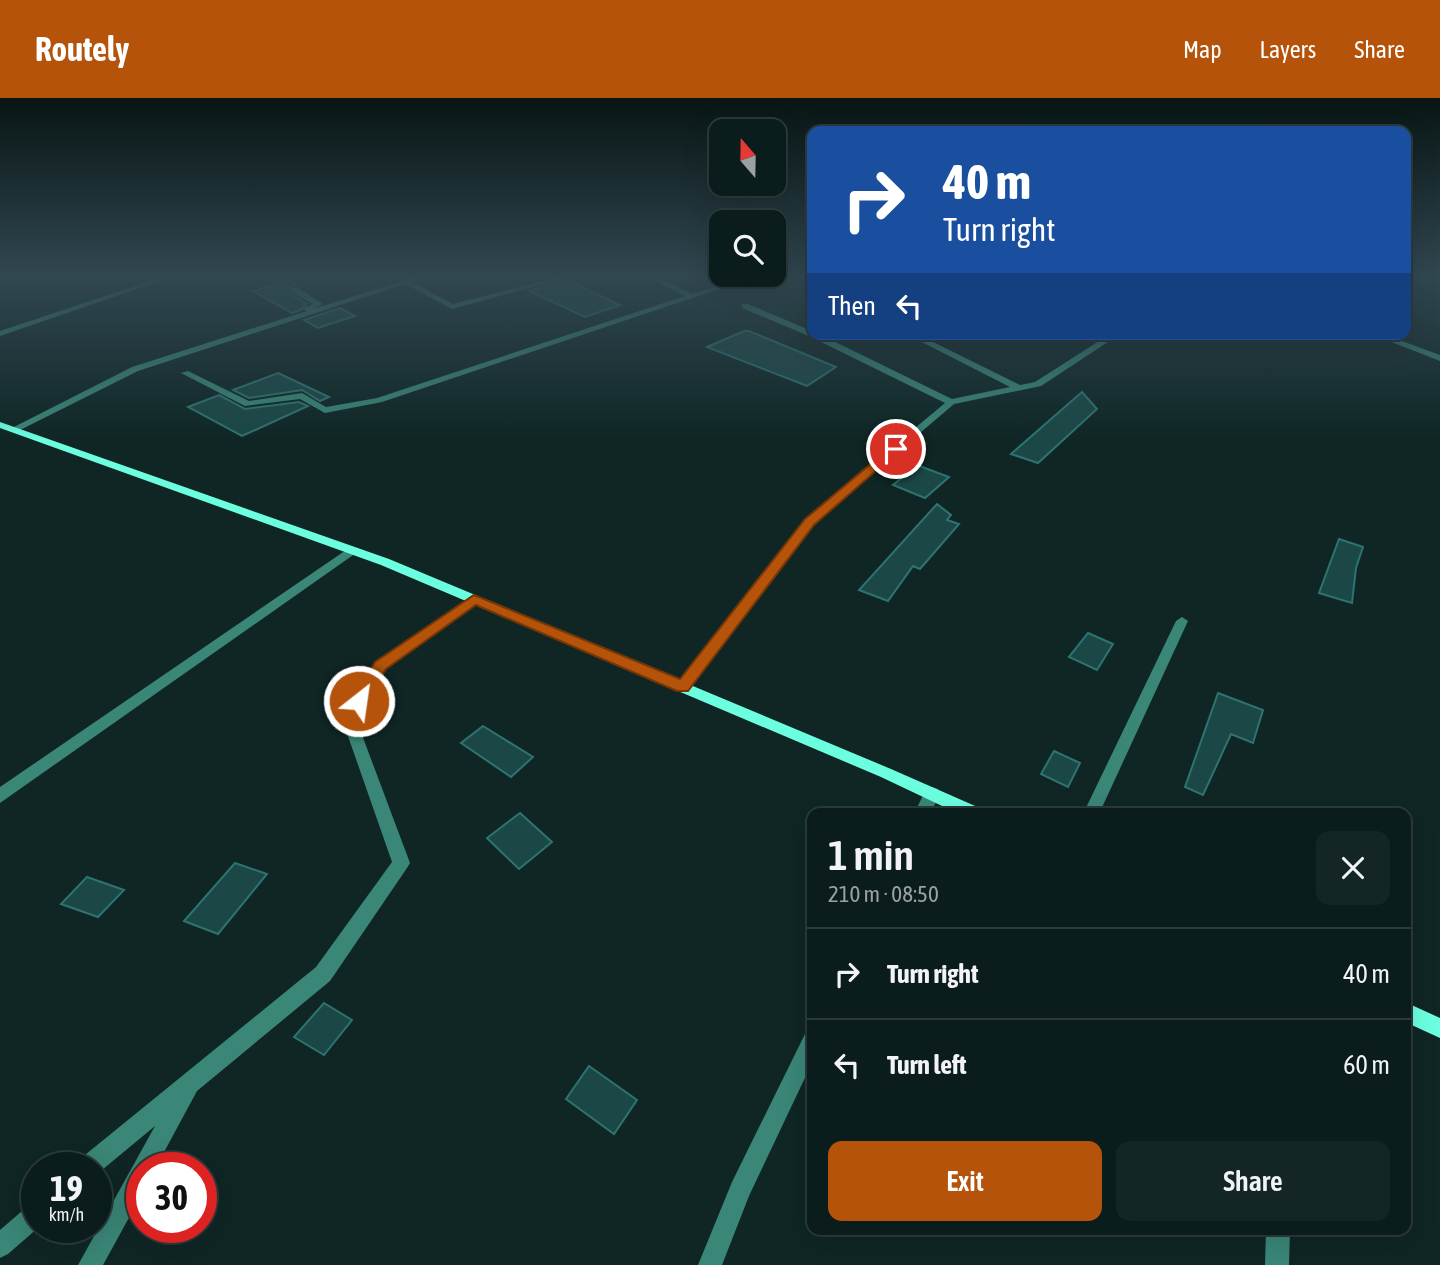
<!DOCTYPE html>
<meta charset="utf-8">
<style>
body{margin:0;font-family:"Asap Condensed",sans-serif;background:#142525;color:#f1f3f6;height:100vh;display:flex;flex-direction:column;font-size:26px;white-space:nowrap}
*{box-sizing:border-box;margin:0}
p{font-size:23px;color:#9aa1a3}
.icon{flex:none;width:38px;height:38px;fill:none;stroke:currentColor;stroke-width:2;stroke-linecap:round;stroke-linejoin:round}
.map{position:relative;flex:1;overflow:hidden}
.sheet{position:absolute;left:807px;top:710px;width:604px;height:427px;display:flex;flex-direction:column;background:#0b1c1c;border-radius:14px;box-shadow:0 7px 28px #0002,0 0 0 2px #2b3a3b}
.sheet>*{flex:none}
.top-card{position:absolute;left:807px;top:28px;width:604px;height:214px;border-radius:14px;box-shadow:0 7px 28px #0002,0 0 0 2px #2b3a3b;background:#1a4fa0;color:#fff;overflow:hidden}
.needle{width:46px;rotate:340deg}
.buttons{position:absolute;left:709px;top:21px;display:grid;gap:14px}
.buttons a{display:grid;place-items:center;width:77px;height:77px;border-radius:14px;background:#0b1c1c;box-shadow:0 7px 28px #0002,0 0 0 2px #2b3a3b;font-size:35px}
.speed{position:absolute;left:21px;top:1054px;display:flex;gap:14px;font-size:35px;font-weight:700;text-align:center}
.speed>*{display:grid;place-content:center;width:91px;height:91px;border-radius:50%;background:#0b1c1c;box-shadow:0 7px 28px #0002,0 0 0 2px #2b3a3b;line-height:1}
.speed small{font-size:18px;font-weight:400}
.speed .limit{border:10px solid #d22;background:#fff;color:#111}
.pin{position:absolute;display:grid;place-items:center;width:60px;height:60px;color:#fff;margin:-30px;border:4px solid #fff;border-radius:50%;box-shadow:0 2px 7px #0007}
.me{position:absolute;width:77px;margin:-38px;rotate:30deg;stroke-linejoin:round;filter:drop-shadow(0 0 5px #0008)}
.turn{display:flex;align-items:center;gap:24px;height:147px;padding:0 21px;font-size:32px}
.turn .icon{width:91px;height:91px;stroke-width:2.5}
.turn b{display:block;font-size:49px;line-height:60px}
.then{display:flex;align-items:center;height:66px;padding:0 21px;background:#0003;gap:14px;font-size:26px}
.round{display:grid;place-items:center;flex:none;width:74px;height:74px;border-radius:14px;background:#142525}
.overview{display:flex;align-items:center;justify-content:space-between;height:119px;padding:0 21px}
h1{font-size:42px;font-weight:600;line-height:52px}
.button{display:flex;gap:14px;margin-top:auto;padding:14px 21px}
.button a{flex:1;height:80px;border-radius:14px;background:#b45309;color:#fff;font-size:28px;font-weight:600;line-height:80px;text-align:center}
.button a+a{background:#142525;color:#f1f3f6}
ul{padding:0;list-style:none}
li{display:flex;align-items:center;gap:21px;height:91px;padding:0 21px;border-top:2px solid #2b3a3b}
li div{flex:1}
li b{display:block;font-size:26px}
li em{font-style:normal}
header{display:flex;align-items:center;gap:42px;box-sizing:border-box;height:98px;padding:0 35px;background:#b45309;color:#fff}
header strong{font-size:33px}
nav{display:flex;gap:38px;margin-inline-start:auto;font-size:24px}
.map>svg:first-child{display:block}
.building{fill:#1b4746;stroke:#2d7471;stroke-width:2}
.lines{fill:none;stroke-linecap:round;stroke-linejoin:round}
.street{fill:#3a8677;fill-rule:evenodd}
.secondary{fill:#6bffe0;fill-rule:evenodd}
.route{fill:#b45309;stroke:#753606;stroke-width:2}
</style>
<header>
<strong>Routely</strong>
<nav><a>Map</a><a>Layers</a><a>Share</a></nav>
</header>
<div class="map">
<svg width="1440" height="1167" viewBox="0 0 1440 1167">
<rect width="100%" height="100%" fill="#0f2625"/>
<!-- building -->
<g class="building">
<path d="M 567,182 L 620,207 L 585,219 L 529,193 Z"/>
<path d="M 288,183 L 297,187 L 290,188 L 291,196 L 307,206 L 301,212 L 292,215 L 253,193 Z"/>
<path d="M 340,210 L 355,218 L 318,230 L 304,222 Z"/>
<path d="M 744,233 L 749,233 L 836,269 L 807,288 L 707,249 Z"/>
<path d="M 278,275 L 329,299 L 320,303 L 302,292 L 249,300 L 233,292 Z"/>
<path d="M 1082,294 L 1097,311 L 1038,365 L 1011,356 Z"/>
<path d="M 219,297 L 245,311 L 299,304 L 308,308 L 242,338 L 188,309 Z"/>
<path d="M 917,367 L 949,379 L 925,400 L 893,387 Z"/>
<path d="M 937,406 L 951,417 L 947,422 L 959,426 L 920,471 L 913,468 L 888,503 L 859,492 Z"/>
<path d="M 1339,441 L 1363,449 L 1356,470 L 1352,505 L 1319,495 Z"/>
<path d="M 1088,535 L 1113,546 L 1097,572 L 1069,559 Z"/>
<path d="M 1218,595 L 1263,612 L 1253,645 L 1231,636 L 1203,697 L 1185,689 Z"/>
<path d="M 483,628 L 533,659 L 511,679 L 461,645 Z"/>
<path d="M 1054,653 L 1080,665 L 1068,689 L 1041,676 Z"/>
<path d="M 520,715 L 552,744 L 519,771 L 487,740 Z"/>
<path d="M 235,765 L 267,776 L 218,836 L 184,823 Z"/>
<path d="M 87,779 L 124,792 L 98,819 L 61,806 Z"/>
<path d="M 324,905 L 352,922 L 324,957 L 294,939 Z"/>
<path d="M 589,968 L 637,1002 L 614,1036 L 566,1001 Z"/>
</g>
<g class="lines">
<!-- street -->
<g class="street">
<path d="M 159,180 L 169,180 L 0,238 L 0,233 Z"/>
<path d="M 412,180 L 421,180 L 412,184 L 453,206 L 555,180 L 566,180 L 452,211 L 405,186 L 138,273 L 16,334 L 8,332 L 132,269 L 307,213 L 303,211 L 313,206 L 292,194 L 292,190 L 298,190 L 323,206 L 313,211 Z"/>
<path d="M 650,180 L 658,180 L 692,196 L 730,184 L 734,186 L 382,304 L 325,315 L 300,301 L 245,308 L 181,275 L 188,273 L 249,303 L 302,295 L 326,309 L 377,300 L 685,198 Z"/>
<path d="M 742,206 L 748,206 L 812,233 L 812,236 L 819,236 L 952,301 L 1010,289 L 906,236 L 917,236 L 1020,287 L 1035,284 L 1110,236 L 1120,236 L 1041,288 L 954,306 L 813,426 L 687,593 L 682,594 L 675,589 L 677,585 L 805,422 L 945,305 L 809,238 L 742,210 Z"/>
<path d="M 1371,236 L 1383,236 L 1440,257 L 1440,263 Z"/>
<path d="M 352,448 L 358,452 L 356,455 L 0,705 L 0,689 Z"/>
<path d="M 474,497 L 478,498 L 480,501 L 478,504 L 385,571 L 356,621 L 410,765 L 407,770 L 330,883 L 197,993 L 156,1069 L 142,1069 L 142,1096 L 103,1167 L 78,1167 L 155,1028 L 96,1077 L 96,1069 L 77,1069 L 80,1061 L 316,869 L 392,764 L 342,621 L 375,565 Z"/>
<path d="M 1182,519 L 1188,523 L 1099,716 L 1083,716 L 1176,523 Z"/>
<path d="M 932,689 L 938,691 L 940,696 L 930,716 L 914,716 L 926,691 Z"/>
<path d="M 812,933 L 812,965 L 749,1098 L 722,1167 L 698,1167 L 732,1084 L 805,936 Z"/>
<path d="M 37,1104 L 37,1129 L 39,1129 L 8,1156 L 0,1160 L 0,1132 L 29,1107 Z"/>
<path d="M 1266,1132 L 1290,1132 L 1289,1167 L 1265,1167 Z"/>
</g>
<!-- secondary -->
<g class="secondary">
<path d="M 0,324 L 389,461 L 891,671 L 982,711 L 984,716 L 959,716 L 881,679 L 381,467 L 0,330 Z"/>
<path d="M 1405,904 L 1440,920 L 1440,940 L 1405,924 Z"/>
</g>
</g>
<!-- sky -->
<linearGradient id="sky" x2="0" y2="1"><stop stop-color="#081514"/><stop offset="0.52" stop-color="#314751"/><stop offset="1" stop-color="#314751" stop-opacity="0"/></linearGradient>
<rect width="1440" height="343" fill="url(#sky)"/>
<!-- route -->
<path class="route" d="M 892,348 L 901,351 L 814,427 L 688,593 L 677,593 L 476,507 L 386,571 L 365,607 L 359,609 L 351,603 L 375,564 L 474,497 L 680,581 L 805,421 Z"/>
</svg>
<div class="buttons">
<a><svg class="needle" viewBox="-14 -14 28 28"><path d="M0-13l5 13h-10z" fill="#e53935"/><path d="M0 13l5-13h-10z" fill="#9aa1a3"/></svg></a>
<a><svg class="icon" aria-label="search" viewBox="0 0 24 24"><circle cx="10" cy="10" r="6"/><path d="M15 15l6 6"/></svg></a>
</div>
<div class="speed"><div>19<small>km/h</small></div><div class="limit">30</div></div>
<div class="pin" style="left:896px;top:351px;background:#d93025"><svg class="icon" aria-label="arrive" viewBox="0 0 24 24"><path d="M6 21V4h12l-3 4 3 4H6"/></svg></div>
<svg class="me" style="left:359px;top:603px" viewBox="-20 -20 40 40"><circle r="17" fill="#b45309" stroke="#fff" stroke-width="3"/><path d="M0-11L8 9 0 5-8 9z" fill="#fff"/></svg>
<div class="top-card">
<div class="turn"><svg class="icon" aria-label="right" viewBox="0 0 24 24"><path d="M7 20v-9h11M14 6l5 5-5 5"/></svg><div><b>40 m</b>Turn right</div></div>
<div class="then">Then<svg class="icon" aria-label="left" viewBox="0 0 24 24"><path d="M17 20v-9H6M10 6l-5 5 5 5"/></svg></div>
</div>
<section class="sheet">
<div class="overview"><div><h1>1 min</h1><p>210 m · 08:50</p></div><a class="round"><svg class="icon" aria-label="close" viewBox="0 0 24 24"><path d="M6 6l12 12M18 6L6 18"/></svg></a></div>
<ul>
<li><svg class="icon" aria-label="right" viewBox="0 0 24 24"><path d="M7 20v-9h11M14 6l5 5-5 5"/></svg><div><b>Turn right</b></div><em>40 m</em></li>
<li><svg class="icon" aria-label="left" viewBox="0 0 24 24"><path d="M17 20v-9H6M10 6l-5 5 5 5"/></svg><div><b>Turn left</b></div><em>60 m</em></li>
</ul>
<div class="button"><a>Exit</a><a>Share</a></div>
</section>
</div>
